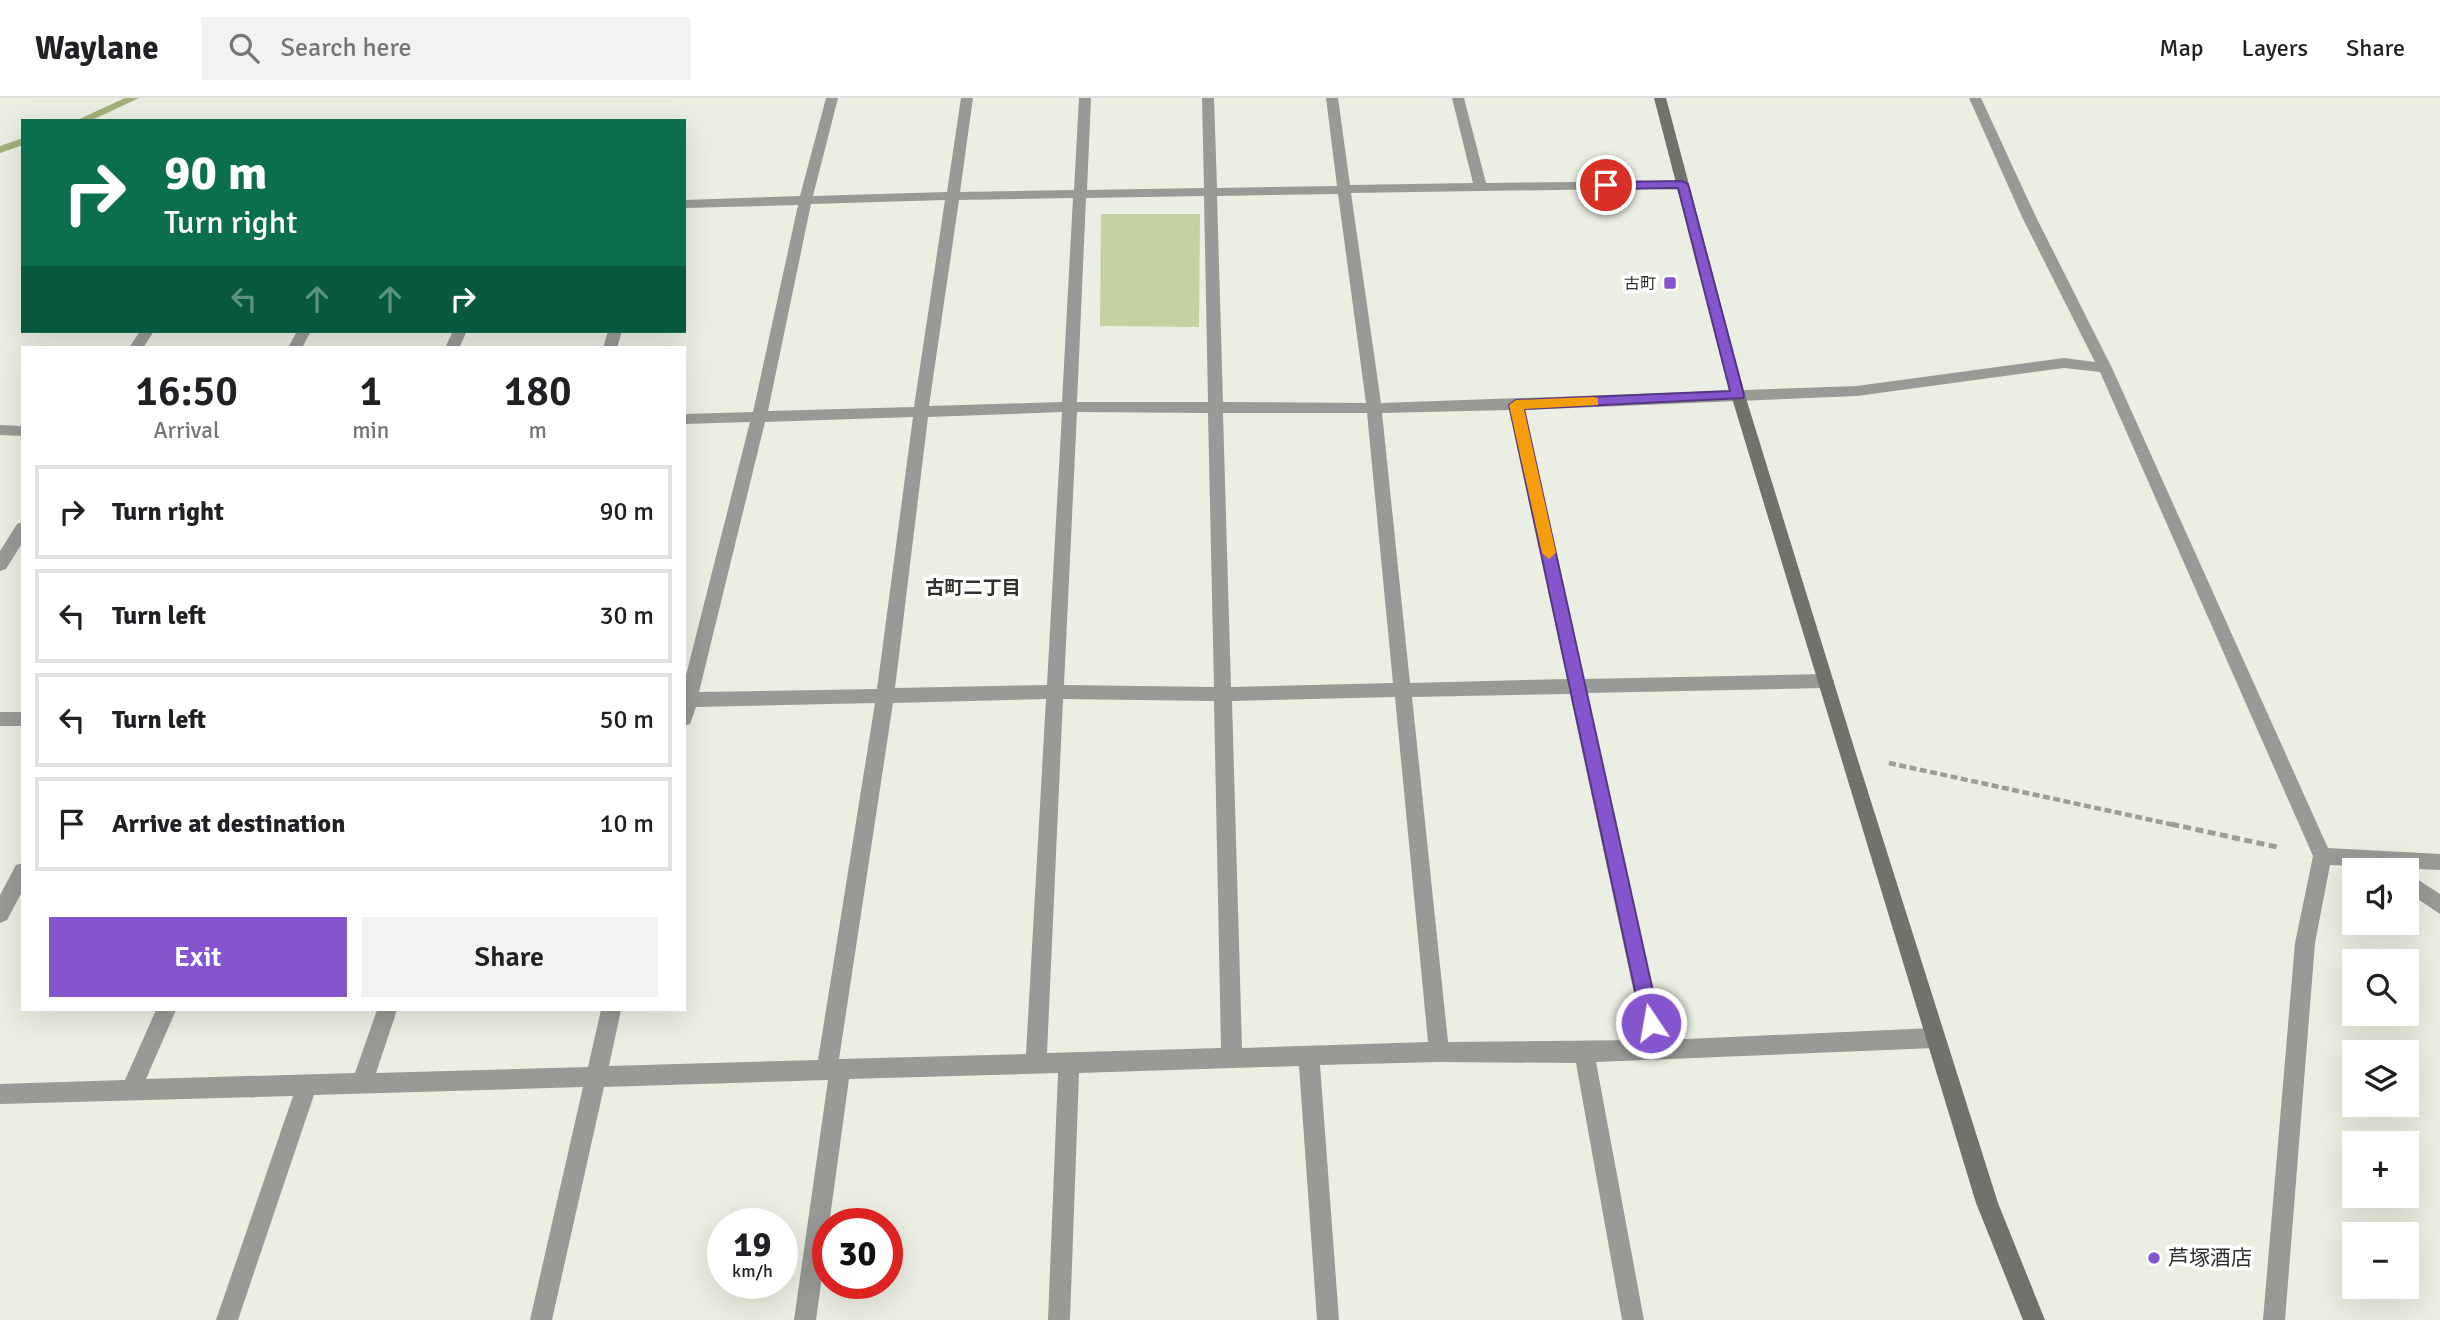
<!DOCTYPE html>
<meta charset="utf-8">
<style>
body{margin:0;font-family:Signika,"Noto Sans JP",sans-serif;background:#f2f2f2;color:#202124;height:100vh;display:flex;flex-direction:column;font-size:26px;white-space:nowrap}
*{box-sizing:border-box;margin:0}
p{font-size:23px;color:#757577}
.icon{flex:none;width:38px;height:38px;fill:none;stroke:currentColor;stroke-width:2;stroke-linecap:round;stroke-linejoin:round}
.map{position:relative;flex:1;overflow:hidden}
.drawer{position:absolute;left:21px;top:248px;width:665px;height:665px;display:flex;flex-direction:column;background:#fff;border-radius:0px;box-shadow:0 7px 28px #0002}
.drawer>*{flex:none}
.banner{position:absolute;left:21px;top:21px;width:665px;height:214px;border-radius:0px;box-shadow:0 7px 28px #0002;background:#0b6e4f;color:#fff;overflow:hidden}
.fabs{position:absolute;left:2342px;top:760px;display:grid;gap:14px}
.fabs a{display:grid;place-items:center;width:77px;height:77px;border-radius:0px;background:#fff;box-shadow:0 7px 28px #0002;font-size:35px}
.speed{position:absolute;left:707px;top:1110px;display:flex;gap:14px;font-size:35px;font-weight:700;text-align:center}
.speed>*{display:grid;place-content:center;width:91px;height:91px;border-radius:50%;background:#fff;box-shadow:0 7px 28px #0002;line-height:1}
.speed small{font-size:18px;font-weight:400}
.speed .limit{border:10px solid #d22;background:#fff;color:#111}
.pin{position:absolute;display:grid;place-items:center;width:60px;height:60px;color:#fff;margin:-30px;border:4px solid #fff;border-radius:50%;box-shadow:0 2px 7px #0007}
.me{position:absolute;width:77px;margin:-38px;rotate:348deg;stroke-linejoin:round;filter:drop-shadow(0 0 5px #0008)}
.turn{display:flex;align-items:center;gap:24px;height:147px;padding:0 28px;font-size:32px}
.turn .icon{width:91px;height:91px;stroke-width:2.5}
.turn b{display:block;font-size:49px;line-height:60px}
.lanes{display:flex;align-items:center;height:66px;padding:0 28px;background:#0003;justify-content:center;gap:35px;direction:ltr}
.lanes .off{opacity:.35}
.eta{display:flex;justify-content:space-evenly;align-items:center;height:119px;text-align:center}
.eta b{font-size:42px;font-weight:600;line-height:49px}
.button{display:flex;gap:14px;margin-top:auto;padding:14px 28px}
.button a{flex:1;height:80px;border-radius:0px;background:#8555ce;color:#fff;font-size:28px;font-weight:600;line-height:80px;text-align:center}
.button a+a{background:#f2f2f2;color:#202124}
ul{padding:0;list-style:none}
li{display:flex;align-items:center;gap:21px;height:94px;margin:0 14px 10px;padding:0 14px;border:4px solid #e0e0e0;border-radius:0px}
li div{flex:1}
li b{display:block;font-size:26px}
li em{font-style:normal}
header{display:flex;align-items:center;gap:42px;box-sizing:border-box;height:98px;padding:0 35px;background:#fff;border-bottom:2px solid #e0e0e0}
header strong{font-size:33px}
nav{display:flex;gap:38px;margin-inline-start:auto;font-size:24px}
.search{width:490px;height:63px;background:#f2f2f2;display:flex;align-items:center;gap:18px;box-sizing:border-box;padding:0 24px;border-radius:0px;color:#757577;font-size:26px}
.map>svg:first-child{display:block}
.green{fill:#c6d1a1}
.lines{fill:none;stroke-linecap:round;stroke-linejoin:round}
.stream{fill:#a4b07b;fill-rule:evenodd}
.path-far1{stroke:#9b9e95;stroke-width:4.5;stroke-dasharray:7 3.5;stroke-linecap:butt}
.path{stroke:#9b9e95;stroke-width:5;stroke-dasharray:8 4.5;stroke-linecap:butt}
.street{fill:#989a95;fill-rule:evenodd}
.secondary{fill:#70726b;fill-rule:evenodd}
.route{fill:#8555ce;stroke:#563786;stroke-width:2}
.slow{fill:#f59e0b}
.poi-dot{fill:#8555ce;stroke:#fff;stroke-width:2.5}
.labels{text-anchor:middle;stroke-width:7;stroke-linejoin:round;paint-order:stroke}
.far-poi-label{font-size:16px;fill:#30312c;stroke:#fff;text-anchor:end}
.neighbourhood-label{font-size:19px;font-weight:bold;fill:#30312c;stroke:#fff}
.near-poi-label{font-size:21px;fill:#30312c;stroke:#fff;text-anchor:start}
</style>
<header>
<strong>Waylane</strong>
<div class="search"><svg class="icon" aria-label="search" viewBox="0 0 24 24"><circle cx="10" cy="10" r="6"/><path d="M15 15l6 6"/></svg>Search here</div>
<nav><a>Map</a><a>Layers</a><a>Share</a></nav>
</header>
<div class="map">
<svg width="2440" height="1222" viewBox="0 0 2440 1222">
<rect width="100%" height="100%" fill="#ebeee2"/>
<!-- green -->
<path class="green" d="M 1101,116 L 1200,116 L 1199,229 L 1100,228 Z"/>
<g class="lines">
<!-- stream -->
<g class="stream">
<path d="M 125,0 L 139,0 L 90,23 L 75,23 Z"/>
<path d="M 23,40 L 23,47 L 0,55 L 0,48 Z"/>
</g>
<!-- path-far1 -->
<path class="path-far1" d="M 1889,665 L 2179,728"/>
<!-- path -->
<path class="path" d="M 2171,726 L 2277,749"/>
<!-- street -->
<g class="street">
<path d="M 826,0 L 838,0 L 813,98 L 947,94 L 961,0 L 973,0 L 960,94 L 1074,92 L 1079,0 L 1091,0 L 1087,92 L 1204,90 L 1202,0 L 1214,0 L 1217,90 L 1337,88 L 1326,0 L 1338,0 L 1350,87 L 1473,85 L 1452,0 L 1464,0 L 1486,85 L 1687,83 L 1688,86 L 1682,90 L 1351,95 L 1381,305 L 1857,288 L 2064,260 L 2095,264 L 2022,119 L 1969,0 L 1981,0 L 2036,119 L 2112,270 L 2328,750 L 2440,756 L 2440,772 L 2330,767 L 2315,845 L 2285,1222 L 2263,1222 L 2295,845 L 2313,758 L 2100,274 L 2064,270 L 1857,298 L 1525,312 L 1584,581 L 1825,576 L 1831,578 L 1834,583 L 1831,588 L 1825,590 L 1587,595 L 1664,942 L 1934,930 L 1941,933 L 1944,940 L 1941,947 L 1934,950 L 1596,964 L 1644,1222 L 1622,1222 L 1576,965 L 1439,964 L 1320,967 L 1339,1222 L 1317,1222 L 1299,968 L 1079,975 L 1070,1222 L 1048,1222 L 1058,975 L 849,981 L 816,1222 L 794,1222 L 828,982 L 604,989 L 552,1222 L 530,1222 L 583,989 L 314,997 L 238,1222 L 216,1222 L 293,998 L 0,1006 L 0,986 L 125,982 L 156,912 L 176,912 L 146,981 L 355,975 L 377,912 L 397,912 L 376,975 L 588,969 L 601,912 L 621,912 L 609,968 L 818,962 L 875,605 L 696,609 L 690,626 L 684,628 L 684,585 L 750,324 L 684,326 L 684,316 L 753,314 L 798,107 L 684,110 L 684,102 L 800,98 ZM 1338,96 L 1366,305 L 1223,304 L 1217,98 ZM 1204,98 L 1208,304 L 1077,304 L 1086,100 ZM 1073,100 L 1062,304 L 929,308 L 959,102 ZM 945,102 L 914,309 L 768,313 L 811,106 ZM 1510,312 L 1567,581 L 1410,585 L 1382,315 ZM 1062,314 L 1047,587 L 895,590 L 928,319 ZM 1077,314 L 1208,315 L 1214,589 L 1064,587 ZM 1223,315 L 1367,315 L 1393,585 L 1231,589 ZM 913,319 L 877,591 L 699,594 L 765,324 ZM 1570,596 L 1644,942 L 1448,944 L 1412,599 ZM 1395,599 L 1428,944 L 1242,950 L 1232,603 ZM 1046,601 L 1026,956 L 839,961 L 893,605 ZM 1063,601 L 1214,603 L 1221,950 L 1047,955 Z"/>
<path d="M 140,233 L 154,233 L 143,250 L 129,250 Z"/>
<path d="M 297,233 L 311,233 L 302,250 L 288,250 Z"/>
<path d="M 453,233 L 467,233 L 459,250 L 445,250 Z"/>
<path d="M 608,233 L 622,233 L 617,250 L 603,250 Z"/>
<path d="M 0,327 L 23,328 L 23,338 L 0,337 Z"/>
<path d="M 23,424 L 23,444 L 6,471 L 0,473 L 0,453 L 17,426 Z"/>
<rect x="0" y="614" width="23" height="14"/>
<path d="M 23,765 L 23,792 L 7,822 L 0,825 L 0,797 L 16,767 Z"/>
<path d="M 2406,774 L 2440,796 L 2440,816 L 2406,793 Z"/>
</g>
<!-- secondary -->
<path class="secondary" d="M 1654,0 L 1666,0 L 1745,297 L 1856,656 L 1998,1105 L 2045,1222 L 2023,1222 L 1976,1105 L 1731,297 Z"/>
</g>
<!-- route -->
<path class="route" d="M 1682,83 L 1688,86 L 1744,297 L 1743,300 L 1524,311 L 1660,925 L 1657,931 L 1651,934 L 1644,931 L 1642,925 L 1509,307 L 1516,302 L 1730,293 L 1678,90 L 1606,91 L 1601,87 L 1606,84 Z"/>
<!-- slow -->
<path class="slow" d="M 1593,299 L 1598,300 L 1598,307 L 1524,311 L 1556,455 L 1549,461 L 1542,455 L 1509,307 L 1516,302 Z"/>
<!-- markers -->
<g class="poi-dot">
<rect x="1663" y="178" width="14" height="14" rx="3.5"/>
<circle cx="2154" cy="1160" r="7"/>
</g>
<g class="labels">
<!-- far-poi labels -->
<g class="far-poi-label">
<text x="1656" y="191">古町</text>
</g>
<!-- neighbourhood labels -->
<g class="neighbourhood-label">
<text x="973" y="496">古町二丁目</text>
</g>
<!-- near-poi labels -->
<g class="near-poi-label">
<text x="2168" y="1167">芦塚酒店</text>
</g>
</g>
</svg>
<div class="fabs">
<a><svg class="icon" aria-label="sound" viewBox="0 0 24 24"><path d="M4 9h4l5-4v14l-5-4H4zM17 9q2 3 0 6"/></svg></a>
<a><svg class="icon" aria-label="search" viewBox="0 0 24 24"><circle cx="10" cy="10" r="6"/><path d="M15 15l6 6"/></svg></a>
<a><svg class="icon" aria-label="layers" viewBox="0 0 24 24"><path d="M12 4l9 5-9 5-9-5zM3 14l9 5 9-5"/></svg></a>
<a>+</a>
<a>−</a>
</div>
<div class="speed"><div>19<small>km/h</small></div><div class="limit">30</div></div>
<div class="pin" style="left:1606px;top:87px;background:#d93025"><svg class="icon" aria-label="arrive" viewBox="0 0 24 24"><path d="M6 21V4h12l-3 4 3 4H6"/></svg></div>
<svg class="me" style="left:1651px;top:925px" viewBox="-20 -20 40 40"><circle r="17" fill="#8555ce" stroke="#fff" stroke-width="3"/><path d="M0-11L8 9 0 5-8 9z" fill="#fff"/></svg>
<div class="banner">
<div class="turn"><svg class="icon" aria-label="right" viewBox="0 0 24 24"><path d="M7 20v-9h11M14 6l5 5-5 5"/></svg><div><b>90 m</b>Turn right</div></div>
<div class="lanes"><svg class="icon off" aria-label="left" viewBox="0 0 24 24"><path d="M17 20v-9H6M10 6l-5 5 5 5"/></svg><svg class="icon off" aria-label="ahead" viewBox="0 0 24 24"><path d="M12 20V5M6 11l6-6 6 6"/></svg><svg class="icon off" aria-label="ahead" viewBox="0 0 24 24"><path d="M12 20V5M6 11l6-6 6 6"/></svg><svg class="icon" aria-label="right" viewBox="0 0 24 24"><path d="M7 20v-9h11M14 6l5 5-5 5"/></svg></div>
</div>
<section class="drawer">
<div class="eta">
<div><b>16:50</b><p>Arrival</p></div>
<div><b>1</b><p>min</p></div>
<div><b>180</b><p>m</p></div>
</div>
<ul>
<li><svg class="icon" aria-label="right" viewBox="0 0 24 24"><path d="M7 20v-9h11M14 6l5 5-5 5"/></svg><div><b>Turn right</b></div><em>90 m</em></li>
<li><svg class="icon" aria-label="left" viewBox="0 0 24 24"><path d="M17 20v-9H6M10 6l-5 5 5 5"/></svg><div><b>Turn left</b></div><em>30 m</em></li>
<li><svg class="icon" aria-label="left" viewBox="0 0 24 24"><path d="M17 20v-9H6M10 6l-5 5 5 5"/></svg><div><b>Turn left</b></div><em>50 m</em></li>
<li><svg class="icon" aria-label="arrive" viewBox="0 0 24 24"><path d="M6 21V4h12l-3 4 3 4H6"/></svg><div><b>Arrive at destination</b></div><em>10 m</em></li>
</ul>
<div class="button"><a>Exit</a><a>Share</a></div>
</section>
</div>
